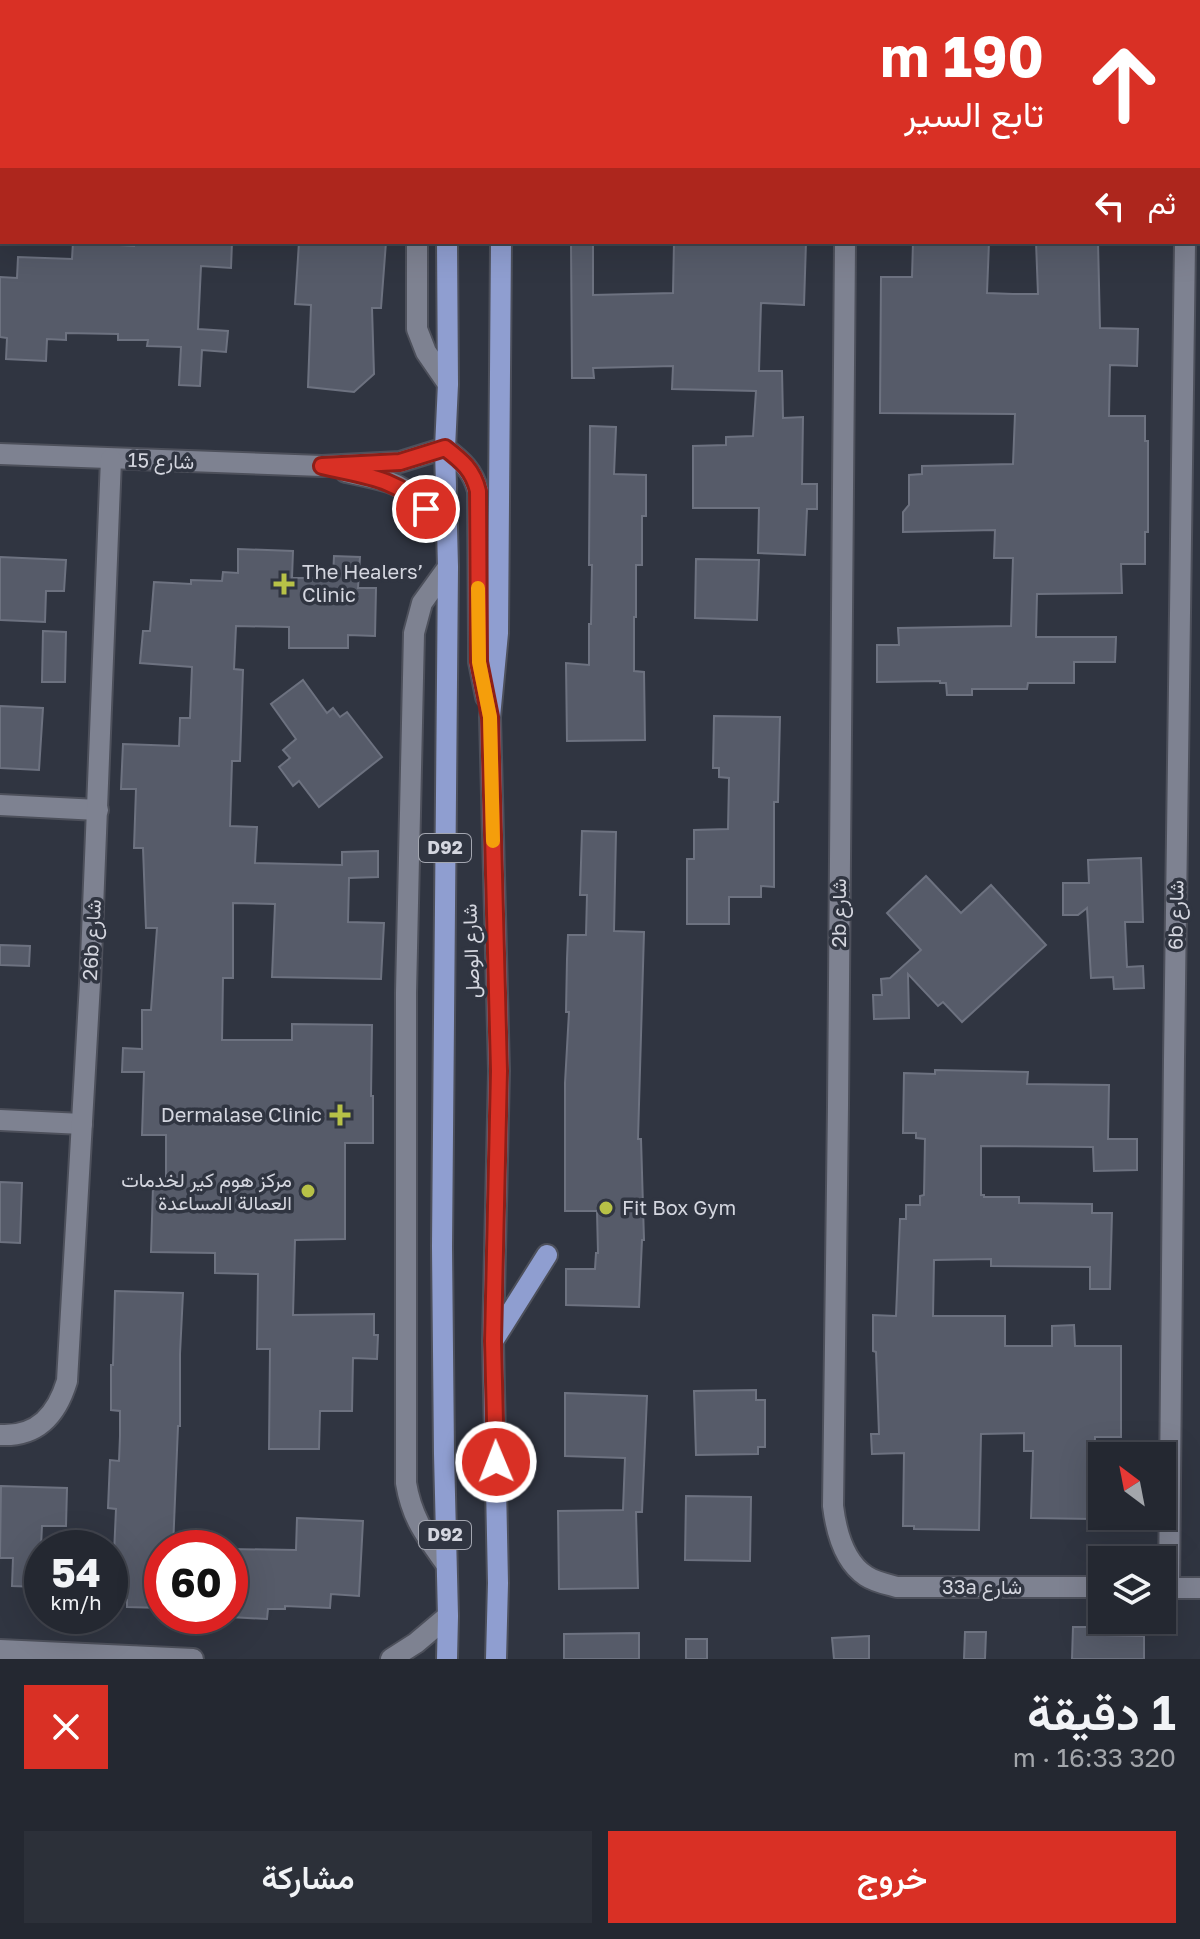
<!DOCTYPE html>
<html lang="ar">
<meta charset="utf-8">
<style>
body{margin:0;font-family:"Golos Text",Vazirmatn,sans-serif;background:#2c3039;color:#f1f3f6;direction:rtl;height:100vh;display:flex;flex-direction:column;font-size:30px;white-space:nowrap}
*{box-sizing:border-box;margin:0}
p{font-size:26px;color:#a3a6ab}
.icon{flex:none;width:44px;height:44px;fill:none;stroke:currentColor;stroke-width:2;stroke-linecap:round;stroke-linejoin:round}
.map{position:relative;height:1659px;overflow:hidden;direction:ltr}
.drawer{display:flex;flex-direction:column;background:#242831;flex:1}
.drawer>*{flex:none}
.banner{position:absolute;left:0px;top:0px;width:1200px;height:244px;box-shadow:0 8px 32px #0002,0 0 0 2px #41444d;direction:rtl;background:#d93025;color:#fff;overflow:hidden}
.needle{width:52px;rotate:328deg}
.controls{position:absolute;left:1088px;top:1442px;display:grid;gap:16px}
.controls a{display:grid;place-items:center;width:88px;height:88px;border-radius:0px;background:#242831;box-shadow:0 8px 32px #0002,0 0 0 2px #41444d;font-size:40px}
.speed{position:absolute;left:24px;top:1530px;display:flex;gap:16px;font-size:40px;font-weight:700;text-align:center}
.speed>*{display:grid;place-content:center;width:104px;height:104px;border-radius:50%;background:#242831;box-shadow:0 8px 32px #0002,0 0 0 2px #41444d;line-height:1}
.speed small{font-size:20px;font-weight:400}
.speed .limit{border:12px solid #d22;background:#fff;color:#111}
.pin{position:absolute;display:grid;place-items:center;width:68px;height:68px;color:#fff;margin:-34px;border:4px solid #fff;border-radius:50%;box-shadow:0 2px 8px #0007}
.me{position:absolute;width:88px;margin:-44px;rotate:359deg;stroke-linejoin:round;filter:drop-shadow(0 0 6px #0008)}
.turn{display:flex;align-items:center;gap:28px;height:168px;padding:0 24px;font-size:36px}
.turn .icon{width:104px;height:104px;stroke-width:2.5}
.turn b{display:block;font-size:56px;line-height:68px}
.then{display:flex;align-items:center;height:76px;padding:0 24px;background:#0003;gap:16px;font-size:30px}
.round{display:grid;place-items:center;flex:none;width:84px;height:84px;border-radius:0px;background:#2c3039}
.overview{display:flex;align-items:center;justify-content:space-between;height:136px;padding:0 24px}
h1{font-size:48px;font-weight:600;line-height:60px}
.button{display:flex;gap:16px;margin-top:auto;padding:16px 24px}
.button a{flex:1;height:92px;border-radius:0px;background:#d93025;color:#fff;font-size:32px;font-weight:600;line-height:92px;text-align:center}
.button a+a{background:#2c3039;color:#f1f3f6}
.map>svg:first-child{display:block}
.building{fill:#565b69;stroke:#6d7280;stroke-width:2}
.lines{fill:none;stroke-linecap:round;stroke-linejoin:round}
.minor-casing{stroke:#4d505b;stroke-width:24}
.primary-casing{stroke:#4d505b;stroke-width:24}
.minor{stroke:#7e8291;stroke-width:20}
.primary{stroke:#8f9ed0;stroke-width:20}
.route-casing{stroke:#8d1f18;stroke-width:20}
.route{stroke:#d93025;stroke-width:14}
.slow{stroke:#f59e0b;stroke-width:14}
.poi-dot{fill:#b7c147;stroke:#303541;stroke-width:3}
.labels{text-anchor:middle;stroke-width:7;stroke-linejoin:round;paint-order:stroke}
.shield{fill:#303541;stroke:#a3a6b0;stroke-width:2}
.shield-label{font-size:18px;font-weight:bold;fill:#d4d6df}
.street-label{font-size:20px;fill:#d4d6df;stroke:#303541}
.poi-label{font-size:20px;fill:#d4d6df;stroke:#303541;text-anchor:start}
</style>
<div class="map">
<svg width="1200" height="1659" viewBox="0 0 1200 1659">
<rect width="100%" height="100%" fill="#303541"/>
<!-- building -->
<g class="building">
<path d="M 73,242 L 134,246 L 134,242 L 178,244 L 178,242 L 232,242 L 231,268 L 201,266 L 198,329 L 228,331 L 226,352 L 202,350 L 200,386 L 179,385 L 181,347 L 147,346 L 148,340 L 118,340 L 118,334 L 66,333 L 66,340 L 47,339 L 46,361 L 6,359 L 7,338 L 0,337 L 0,277 L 17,278 L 18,257 L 72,259 Z"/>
<path d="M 299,242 L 386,242 L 381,308 L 372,308 L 374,374 L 354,392 L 308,387 L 311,305 L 295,304 Z"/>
<path d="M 571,242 L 593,242 L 593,295 L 673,293 L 674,242 L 806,242 L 804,305 L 761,303 L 759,371 L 782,371 L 783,418 L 803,417 L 802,484 L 817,484 L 817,509 L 807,509 L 805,555 L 758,553 L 759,508 L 693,508 L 693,446 L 726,445 L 726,437 L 753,436 L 756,391 L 672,389 L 673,366 L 593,368 L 594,378 L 572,378 Z"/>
<path d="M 913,242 L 989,242 L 987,293 L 1013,294 L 1038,294 L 1036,242 L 1098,242 L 1100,328 L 1138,329 L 1137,366 L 1110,365 L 1109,416 L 1145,416 L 1145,441 L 1148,441 L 1148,532 L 1145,532 L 1145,564 L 1121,564 L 1122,593 L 1037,594 L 1036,637 L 1116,637 L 1115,662 L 1074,662 L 1074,683 L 1028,683 L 1027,689 L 972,689 L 972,695 L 947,695 L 946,683 L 940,683 L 940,681 L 877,682 L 877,645 L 899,645 L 898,628 L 1011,626 L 1013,558 L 994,558 L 995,530 L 903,532 L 903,512 L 909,505 L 909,475 L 922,474 L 922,466 L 1013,464 L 1015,414 L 880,413 L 881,277 L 912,277 Z"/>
<path d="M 590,426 L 616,427 L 614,474 L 646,475 L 646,516 L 642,516 L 642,565 L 636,565 L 636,617 L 634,617 L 634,671 L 644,672 L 645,740 L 567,741 L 566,663 L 589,665 L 589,624 L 591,624 L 592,565 L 589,565 Z"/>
<path d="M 238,549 L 293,551 L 292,578 L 333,578 L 334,556 L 360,557 L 358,588 L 376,588 L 375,636 L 348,635 L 348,648 L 289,648 L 289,627 L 236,626 L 234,669 L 243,670 L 240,761 L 232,761 L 230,826 L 257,827 L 255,863 L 342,865 L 342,852 L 378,851 L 378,877 L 349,878 L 348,922 L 384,923 L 381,979 L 272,977 L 275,904 L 233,903 L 233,978 L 223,978 L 222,1040 L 292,1040 L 292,1024 L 372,1025 L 371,1096 L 373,1096 L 373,1143 L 345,1143 L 345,1239 L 295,1240 L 293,1315 L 374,1314 L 374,1335 L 378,1335 L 377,1359 L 353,1358 L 352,1411 L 320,1411 L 319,1449 L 269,1449 L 270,1349 L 257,1349 L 258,1274 L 215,1273 L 215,1253 L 151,1252 L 153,1186 L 166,1186 L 166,1135 L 142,1135 L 144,1072 L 122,1072 L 123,1048 L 142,1049 L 142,1010 L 151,1010 L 157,928 L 146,928 L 143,848 L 134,848 L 136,789 L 121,789 L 123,744 L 179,746 L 180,718 L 190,718 L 192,667 L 140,663 L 143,631 L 150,631 L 154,582 L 191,584 L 191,580 L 222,581 L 223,572 L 238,573 Z"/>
<path d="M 0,557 L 66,560 L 64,591 L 46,591 L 45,622 L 0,620 Z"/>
<path d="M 696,559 L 759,560 L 757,620 L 695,618 Z"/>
<path d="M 43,631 L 66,632 L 65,682 L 42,682 Z"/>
<path d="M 303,680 L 327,713 L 333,708 L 340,717 L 347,712 L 382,757 L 319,807 L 299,781 L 293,786 L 279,767 L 290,758 L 283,750 L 296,739 L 271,704 Z"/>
<path d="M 0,706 L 43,708 L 39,770 L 0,768 Z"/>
<path d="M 714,716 L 780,717 L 778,802 L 774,802 L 774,887 L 761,886 L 761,897 L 729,897 L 729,924 L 687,924 L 687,859 L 694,859 L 694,830 L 728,829 L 729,778 L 719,777 L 719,768 L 713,768 Z"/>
<path d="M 582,831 L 616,832 L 614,931 L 644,932 L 638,1139 L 641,1139 L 644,1240 L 642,1240 L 639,1307 L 566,1305 L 566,1269 L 595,1269 L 596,1253 L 598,1253 L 597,1211 L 565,1211 L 565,1083 L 569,1012 L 566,1012 L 567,959 L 568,935 L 586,935 L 587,895 L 580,895 Z"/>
<path d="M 1141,858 L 1143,922 L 1125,922 L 1127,967 L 1143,966 L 1144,988 L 1114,989 L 1113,977 L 1091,978 L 1087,908 L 1078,915 L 1063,915 L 1063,883 L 1089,883 L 1088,860 Z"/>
<path d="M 926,876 L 961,913 L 991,885 L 1046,945 L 962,1022 L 943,1002 L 938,1006 L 908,974 L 909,1018 L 874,1019 L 873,995 L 882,995 L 881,979 L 890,978 L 921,950 L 887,913 Z"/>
<path d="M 0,945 L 30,946 L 29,966 L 0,965 Z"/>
<path d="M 935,1070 L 1028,1072 L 1027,1084 L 1109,1085 L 1108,1139 L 1137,1139 L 1137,1170 L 1094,1171 L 1093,1147 L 981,1146 L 981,1195 L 984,1195 L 984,1197 L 1019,1197 L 1019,1203 L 1092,1204 L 1092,1213 L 1112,1213 L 1110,1289 L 1090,1289 L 1090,1267 L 991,1266 L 991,1259 L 934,1260 L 933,1316 L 1005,1316 L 1005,1346 L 1052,1346 L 1052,1326 L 1074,1325 L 1075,1346 L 1121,1346 L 1121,1437 L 1095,1437 L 1093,1519 L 1031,1518 L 1033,1451 L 1024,1451 L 1024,1433 L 981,1434 L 979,1530 L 914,1529 L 914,1526 L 903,1526 L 904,1453 L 872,1454 L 871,1434 L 879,1434 L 876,1352 L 873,1351 L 873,1315 L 896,1316 L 900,1219 L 906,1219 L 906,1205 L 920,1205 L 920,1196 L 924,1195 L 925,1139 L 916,1138 L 916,1133 L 903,1133 L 904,1073 L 935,1074 Z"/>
<path d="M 0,1182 L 22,1183 L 20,1243 L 0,1242 Z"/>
<path d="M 115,1291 L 183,1293 L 180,1354 L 180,1426 L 178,1426 L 173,1548 L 162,1548 L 162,1608 L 127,1607 L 127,1600 L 112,1599 L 116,1509 L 108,1508 L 110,1460 L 119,1461 L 120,1436 L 120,1411 L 111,1410 L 111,1365 L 113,1365 Z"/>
<path d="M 756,1390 L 756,1400 L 765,1400 L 765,1447 L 758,1447 L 758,1454 L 696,1455 L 694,1391 Z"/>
<path d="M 565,1393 L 647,1396 L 642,1512 L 636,1512 L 638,1588 L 559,1589 L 558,1511 L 623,1510 L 625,1458 L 565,1456 Z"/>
<path d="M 1,1486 L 67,1488 L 66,1526 L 42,1526 L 39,1587 L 12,1586 L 13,1558 L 0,1558 Z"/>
<path d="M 686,1496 L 751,1497 L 750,1561 L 685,1560 Z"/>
<path d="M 297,1518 L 363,1521 L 359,1596 L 331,1594 L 330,1608 L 285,1606 L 285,1609 L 268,1609 L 267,1619 L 230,1617 L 230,1549 L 296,1550 Z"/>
<path d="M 1073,1627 L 1105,1627 L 1105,1635 L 1144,1636 L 1144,1659 L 1072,1659 Z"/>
<path d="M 965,1632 L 986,1632 L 985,1659 L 964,1659 Z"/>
<path d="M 639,1633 L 639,1659 L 564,1659 L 564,1634 Z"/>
<path d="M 869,1636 L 869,1659 L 834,1659 L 832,1638 Z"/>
<rect x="686" y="1639" width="21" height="20"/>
</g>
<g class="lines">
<!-- minor casing -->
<g class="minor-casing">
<g id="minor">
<path d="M 108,2 L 108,0"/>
<path d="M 411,2 L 412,0"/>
<path d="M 848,2 L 848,0"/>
<path d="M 0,104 L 2,104"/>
<path d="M 1198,132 L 1200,132"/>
<path d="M 417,242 L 417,329 L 426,352 L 448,384"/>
<path d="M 845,242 C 842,530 840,818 838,1106 C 837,1239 834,1372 833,1506 C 836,1530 843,1561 866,1576 C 875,1582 886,1584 897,1587 L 1102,1587"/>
<path d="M 0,454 L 322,466 L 400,462 L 445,448"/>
<path d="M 346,472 C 360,475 375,478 389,482 C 414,491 430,513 447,531"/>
<path d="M 0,805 L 98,810"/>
<path d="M 0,1120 L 82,1124"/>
<path d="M 0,1435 C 38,1437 57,1414 67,1381 L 90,983 L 111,459"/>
<path d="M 446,1564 C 426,1536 412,1519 406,1483 L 406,993 L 414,633 L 422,603 L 448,567"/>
<path d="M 1162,1588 L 1200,1588"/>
<path d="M 1169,1588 L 1174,1059 L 1185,242"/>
<path d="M 0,1650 L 193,1659"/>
<path d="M 391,1659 L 416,1643 L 448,1616"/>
</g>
</g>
<!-- primary casing -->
<g class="primary-casing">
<g id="primary">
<path d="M 446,2 L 446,0"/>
<path d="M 504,2 L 504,0"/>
<path d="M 447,242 L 448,384 L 445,448 L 448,567 L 442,1247 L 444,1454 L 448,1616 L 447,1659"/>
<path d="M 445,448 C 462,461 473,471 478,491 L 479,645 L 479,662 L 486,697"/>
<path d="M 493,1341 L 547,1255"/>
<path d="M 496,1659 L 498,1583 L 493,1341 L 499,1071 L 490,717 L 498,633 L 501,242"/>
</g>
</g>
<!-- minor -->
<use href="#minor" class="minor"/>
<!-- primary -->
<use href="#primary" class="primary"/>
</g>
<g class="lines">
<!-- route casing -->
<g class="route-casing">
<path id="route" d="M 426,509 C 396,477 363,476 322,466 L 400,462 L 445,448 C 462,461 473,470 478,491 L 479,662 L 490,717 L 499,1071 L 493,1341 L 496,1462"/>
</g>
<!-- route -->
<use href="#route" class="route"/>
<!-- slow -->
<path class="slow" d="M 478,588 L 479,662 L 490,717 L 493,841"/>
</g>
<!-- markers -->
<g class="poi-dot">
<path d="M280 572h8v8h8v8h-8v8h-8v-8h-8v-8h8z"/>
<path d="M336 1103h8v8h8v8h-8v8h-8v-8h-8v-8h8z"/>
<circle cx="308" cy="1191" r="8"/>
<circle cx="606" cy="1208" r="8"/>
</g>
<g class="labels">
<!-- shield labels -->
<g class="shield">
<rect x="419" y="834" width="52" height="28" rx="6"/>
<rect x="419" y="1521" width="52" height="28" rx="6"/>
</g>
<g class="shield-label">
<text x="445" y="854">D92</text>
<text x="445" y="1541">D92</text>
</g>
<!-- street labels -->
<g class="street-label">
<text transform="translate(161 461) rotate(2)" y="7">شارع 15</text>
<text transform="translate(839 913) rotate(-90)" y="7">2b شارع</text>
<text transform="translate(1176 915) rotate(-89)" y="7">6b شارع</text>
<text transform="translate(92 940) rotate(-87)" y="7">26b شارع</text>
<text transform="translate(471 951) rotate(-92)" y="7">شارع الوصل</text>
<text x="982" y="1594">33a شارع</text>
</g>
<!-- poi labels -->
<g class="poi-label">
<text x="302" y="579">The Healers’<tspan x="302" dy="23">Clinic</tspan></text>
<text x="322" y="1122" text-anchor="end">Dermalase Clinic</text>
<text x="292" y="1187" text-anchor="end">مركز هوم كير لخدمات<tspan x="292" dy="23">العمالة المساعدة</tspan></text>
<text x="622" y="1215">Fit Box Gym</text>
</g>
</g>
</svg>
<div class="controls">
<a><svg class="needle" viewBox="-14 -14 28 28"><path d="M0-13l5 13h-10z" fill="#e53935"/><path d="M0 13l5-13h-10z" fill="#a3a6ab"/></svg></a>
<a><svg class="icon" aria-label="layers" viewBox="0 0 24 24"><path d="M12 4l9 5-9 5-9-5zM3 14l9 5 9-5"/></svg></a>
</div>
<div class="speed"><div>54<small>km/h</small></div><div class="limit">60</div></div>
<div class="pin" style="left:426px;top:509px;background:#d93025"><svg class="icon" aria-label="arrive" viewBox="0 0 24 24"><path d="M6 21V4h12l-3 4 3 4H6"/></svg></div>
<svg class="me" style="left:496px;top:1462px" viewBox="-20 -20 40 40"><circle r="17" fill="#d93025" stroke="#fff" stroke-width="3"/><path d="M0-11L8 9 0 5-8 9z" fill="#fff"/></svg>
<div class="banner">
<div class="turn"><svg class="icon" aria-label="ahead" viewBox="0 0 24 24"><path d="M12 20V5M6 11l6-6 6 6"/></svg><div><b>190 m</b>تابع السير</div></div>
<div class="then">ثم<svg class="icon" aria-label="left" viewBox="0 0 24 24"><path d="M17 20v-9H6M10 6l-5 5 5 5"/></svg></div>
</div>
</div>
<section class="drawer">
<div class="overview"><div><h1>1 دقيقة</h1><p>320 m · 16:33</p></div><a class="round" style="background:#d93025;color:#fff"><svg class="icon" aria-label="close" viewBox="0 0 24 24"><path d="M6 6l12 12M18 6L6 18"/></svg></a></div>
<div class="button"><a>خروج</a><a>مشاركة</a></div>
</section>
